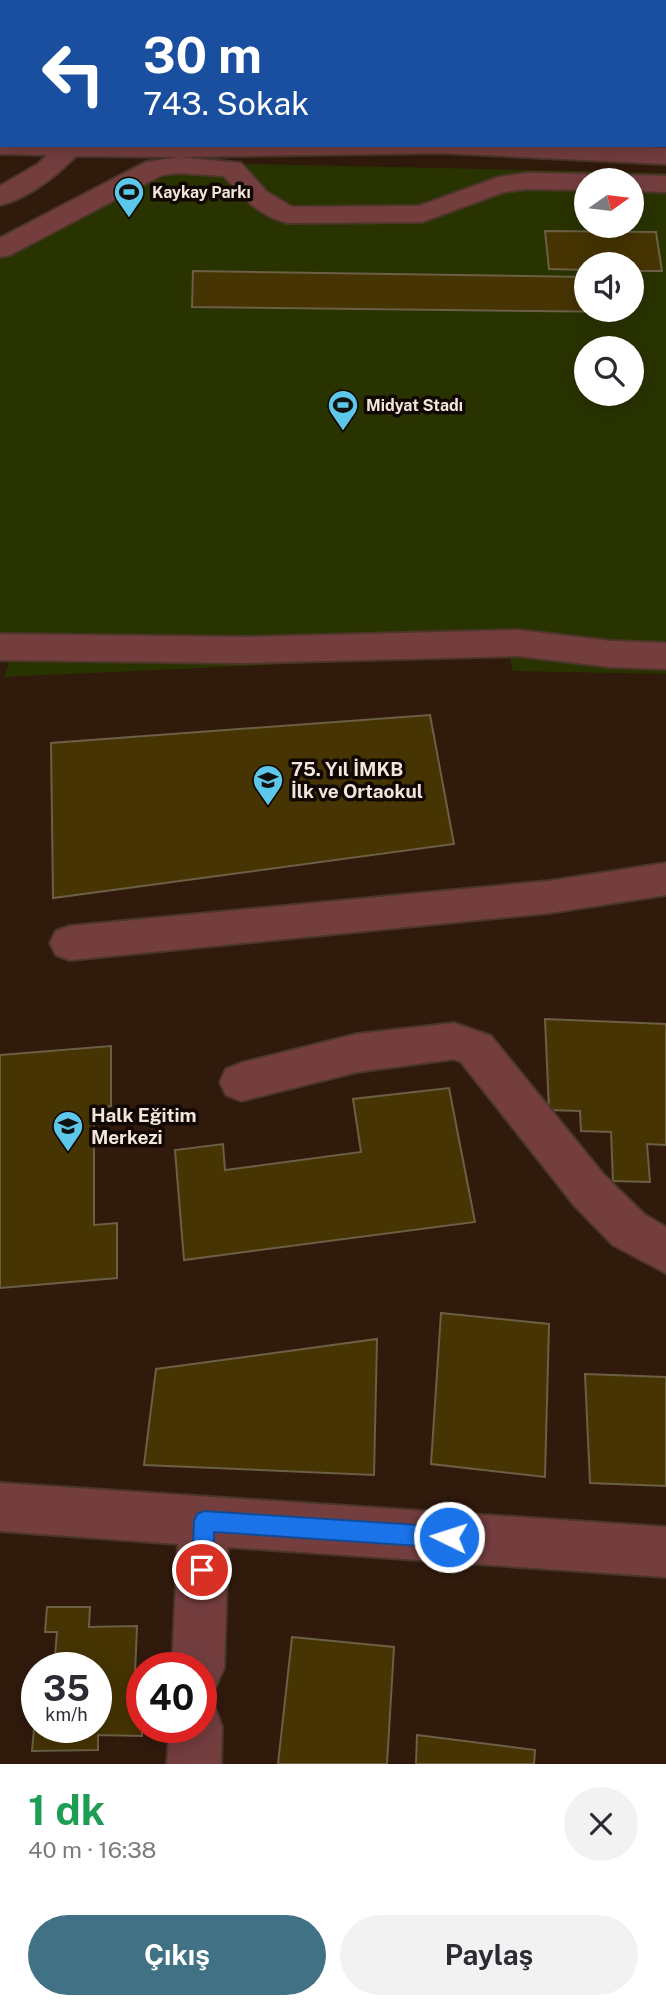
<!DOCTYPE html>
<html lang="tr">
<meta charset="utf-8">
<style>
body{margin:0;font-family:"Public Sans",sans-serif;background:#f2f2f3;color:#2b2b33;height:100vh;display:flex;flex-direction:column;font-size:26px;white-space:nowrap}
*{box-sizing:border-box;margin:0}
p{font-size:23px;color:#7c7c81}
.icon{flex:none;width:38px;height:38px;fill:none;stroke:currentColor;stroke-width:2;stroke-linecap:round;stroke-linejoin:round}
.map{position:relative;height:1764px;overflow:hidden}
.panel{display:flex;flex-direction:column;background:#fff;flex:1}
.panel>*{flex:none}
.top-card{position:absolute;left:0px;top:0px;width:667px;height:147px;box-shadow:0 4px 18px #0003;background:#1a4fa0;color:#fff;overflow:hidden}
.needle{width:46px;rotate:76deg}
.controls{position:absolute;left:574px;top:168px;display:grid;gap:14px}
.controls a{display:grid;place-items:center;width:70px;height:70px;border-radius:50%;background:#fff;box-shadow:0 4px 18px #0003;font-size:35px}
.speed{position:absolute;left:21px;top:1652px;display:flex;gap:14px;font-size:35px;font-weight:700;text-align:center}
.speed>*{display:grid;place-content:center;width:91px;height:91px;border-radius:50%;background:#fff;box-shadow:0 4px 18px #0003;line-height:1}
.speed small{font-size:18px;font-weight:400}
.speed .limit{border:10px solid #d22;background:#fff;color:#111}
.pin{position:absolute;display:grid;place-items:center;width:60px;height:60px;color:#fff;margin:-30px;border:4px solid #fff;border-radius:50%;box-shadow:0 2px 7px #0007}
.me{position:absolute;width:77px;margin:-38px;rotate:274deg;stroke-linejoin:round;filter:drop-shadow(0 0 5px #0008)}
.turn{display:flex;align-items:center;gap:24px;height:147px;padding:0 28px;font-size:32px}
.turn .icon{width:91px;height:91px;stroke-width:2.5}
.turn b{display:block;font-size:49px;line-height:60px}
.round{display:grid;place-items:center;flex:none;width:74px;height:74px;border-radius:37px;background:#f2f2f3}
.overview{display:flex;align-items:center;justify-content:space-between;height:119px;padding:0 28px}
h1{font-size:42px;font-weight:700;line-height:52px;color:#1e9e55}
.primary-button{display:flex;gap:14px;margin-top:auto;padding:14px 28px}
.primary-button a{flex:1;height:80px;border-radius:42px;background:#417184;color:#fff;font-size:28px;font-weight:700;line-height:80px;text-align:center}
.primary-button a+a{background:#f2f2f3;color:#2b2b33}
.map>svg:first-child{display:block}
.green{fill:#293300;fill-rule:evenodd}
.building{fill:#463403;stroke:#6b5f45;stroke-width:2}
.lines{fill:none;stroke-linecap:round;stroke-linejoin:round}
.minor-casing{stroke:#4b3629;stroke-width:4}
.minor{fill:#743e3f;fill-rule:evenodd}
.route{fill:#1a73e8;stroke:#114b97;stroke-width:2}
.labels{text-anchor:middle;stroke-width:7;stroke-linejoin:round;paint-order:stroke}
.far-poi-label{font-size:16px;font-weight:bold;fill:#f4e5dc;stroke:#110804;text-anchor:start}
.poi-label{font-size:19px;font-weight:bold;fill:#f4e5dc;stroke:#110804;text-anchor:start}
</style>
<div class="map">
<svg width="666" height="1764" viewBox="0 0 666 1764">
<rect width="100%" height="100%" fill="#301a0c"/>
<!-- green -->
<path class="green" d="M 165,162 L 666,173 L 666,674 L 513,671 L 509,654 L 4,677 L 9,663 L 0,662 L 0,241 ZM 586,180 L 632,180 L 632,226 L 586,226 ZM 586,264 L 632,264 L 632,310 L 586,310 ZM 586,348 L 632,348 L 632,394 L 586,394 Z"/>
<!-- building -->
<g class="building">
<path d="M 545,231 L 656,232 L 662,271 L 632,271 L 632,264 L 586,264 L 586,270 L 549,269 Z"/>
<path d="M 193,271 L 586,277 L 586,310 L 625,310 L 626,312 L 192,307 Z"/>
<path d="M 430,715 L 454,844 L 53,898 L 51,743 Z"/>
<path d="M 545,1019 L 666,1024 L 666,1145 L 647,1144 L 650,1182 L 613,1181 L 611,1132 L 581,1131 L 580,1111 L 549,1110 Z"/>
<path d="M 111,1046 L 111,1106 L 94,1108 L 94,1225 L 117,1223 L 117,1278 L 0,1288 L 0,1055 Z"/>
<path d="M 449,1088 L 475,1222 L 184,1260 L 175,1150 L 223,1144 L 225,1170 L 361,1152 L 353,1099 Z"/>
<path d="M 441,1313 L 549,1324 L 545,1477 L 431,1464 Z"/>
<path d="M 377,1339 L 374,1475 L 144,1465 L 156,1369 Z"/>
<path d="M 585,1374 L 666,1377 L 666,1486 L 590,1483 Z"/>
<path d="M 47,1607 L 90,1607 L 89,1627 L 137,1626 L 134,1698 L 142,1698 L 142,1736 L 98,1735 L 98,1750 L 32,1751 L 37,1697 L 37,1727 L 96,1727 L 96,1668 L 54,1668 L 57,1632 L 45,1632 Z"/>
<path d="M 292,1637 L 394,1647 L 387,1764 L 278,1764 Z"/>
<path d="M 417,1735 L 535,1750 L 534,1764 L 416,1764 Z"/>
</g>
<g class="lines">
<!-- minor casing -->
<g class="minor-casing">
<g id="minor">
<rect x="146" y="0" width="24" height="2"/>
<path d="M 413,0 L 445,0 L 447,2 L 414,2 Z"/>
<rect x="665" y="36" width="1" height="15"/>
<path d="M 0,138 L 2,145 L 604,145 L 666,148 L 666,164 L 443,153 L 180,157 L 241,163 L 267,192 L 292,207 L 419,206 L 499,177 L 527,173 L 586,174 L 595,176 L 598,180 L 586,180 L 586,190 L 527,189 L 504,192 L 422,222 L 287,223 C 259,216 242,197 224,176 L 179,173 L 162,175 L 10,255 L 0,257 L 0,238 L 146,162 L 178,157 L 76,156 C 55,177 28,198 0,205 L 0,186 L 38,164 L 47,155 L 0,154 Z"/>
<path d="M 632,175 L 666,176 L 666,192 L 632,191 L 632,180 L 621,180 Z"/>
<path d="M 518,630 L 611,641 L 666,643 L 666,669 L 611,667 L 518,656 L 245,663 L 0,660 L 0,634 L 245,637 Z"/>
<path d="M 666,863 L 666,895 L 549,913 L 70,960 L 56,955 L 50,943 L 56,931 L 70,926 L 549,881 Z"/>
<path d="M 454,1023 L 491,1036 L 604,1175 L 645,1215 L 666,1227 L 666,1273 L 613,1245 L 574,1205 L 461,1062 L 454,1059 L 357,1072 L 241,1101 L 226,1095 L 220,1082 L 226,1069 L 241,1063 L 357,1034 Z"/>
<path d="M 0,1483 L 666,1527 L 666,1577 L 228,1547 L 224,1668 L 216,1686 L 201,1693 L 201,1668 L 172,1668 L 178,1544 L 0,1531 Z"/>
<path d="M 201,1703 L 215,1708 L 222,1727 L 221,1764 L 167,1764 L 170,1727 L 201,1727 Z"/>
</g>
</g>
<!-- minor -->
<use href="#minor" class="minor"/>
</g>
<!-- route -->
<path class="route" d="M 204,1511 L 449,1527 L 456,1530 L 459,1537 L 456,1545 L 449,1548 L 214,1532 L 213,1570 L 210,1577 L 202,1580 L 195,1577 L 192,1570 L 194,1521 L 197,1514 Z"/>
<!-- icons -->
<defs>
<g id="stadium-pin" transform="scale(1.575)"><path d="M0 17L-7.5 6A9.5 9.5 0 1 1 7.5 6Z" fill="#5cc7e8" stroke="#110804"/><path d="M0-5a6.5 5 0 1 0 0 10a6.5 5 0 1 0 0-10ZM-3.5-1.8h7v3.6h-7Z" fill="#111"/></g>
<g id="school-pin" transform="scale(1.575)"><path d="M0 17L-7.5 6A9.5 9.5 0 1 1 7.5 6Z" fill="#5cc7e8" stroke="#110804"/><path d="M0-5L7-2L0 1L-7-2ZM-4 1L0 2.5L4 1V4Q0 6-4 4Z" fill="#111"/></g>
</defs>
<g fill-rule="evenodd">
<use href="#stadium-pin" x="129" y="192"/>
<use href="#stadium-pin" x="343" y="405"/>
<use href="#school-pin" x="268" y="780"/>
<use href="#school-pin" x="68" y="1126"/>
</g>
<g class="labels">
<!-- far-poi labels -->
<g class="far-poi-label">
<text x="152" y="198">Kaykay Parkı</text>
<text x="366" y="411">Midyat Stadı</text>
</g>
<!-- poi labels -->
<g class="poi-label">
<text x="291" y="776">75. Yıl İMKB<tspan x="291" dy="22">İlk ve Ortaokul</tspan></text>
<text x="91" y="1122">Halk Eğitim<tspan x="91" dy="22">Merkezi</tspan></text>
</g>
</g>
</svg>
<div class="controls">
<a><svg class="needle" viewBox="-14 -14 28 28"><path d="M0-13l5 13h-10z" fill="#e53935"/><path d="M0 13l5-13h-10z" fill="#7c7c81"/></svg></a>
<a><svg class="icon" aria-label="sound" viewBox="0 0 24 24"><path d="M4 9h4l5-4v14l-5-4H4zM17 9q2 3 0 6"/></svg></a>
<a><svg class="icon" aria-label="search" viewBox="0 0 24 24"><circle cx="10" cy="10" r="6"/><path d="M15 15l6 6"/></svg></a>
</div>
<div class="speed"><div>35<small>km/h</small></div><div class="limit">40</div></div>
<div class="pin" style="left:202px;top:1570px;background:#d93025"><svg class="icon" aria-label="arrive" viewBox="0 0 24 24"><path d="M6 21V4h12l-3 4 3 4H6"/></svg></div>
<svg class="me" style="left:449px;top:1537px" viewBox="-20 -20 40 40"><circle r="17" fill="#1a73e8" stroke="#fff" stroke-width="3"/><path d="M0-11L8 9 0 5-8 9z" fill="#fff"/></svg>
<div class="top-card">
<div class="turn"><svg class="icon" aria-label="left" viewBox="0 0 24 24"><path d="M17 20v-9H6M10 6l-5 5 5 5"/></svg><div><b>30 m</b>743. Sokak</div></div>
</div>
</div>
<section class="panel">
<div class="overview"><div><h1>1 dk</h1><p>40 m · 16:38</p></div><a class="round"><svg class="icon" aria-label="close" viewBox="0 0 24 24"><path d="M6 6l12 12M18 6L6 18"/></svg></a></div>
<div class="primary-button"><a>Çıkış</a><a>Paylaş</a></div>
</section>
